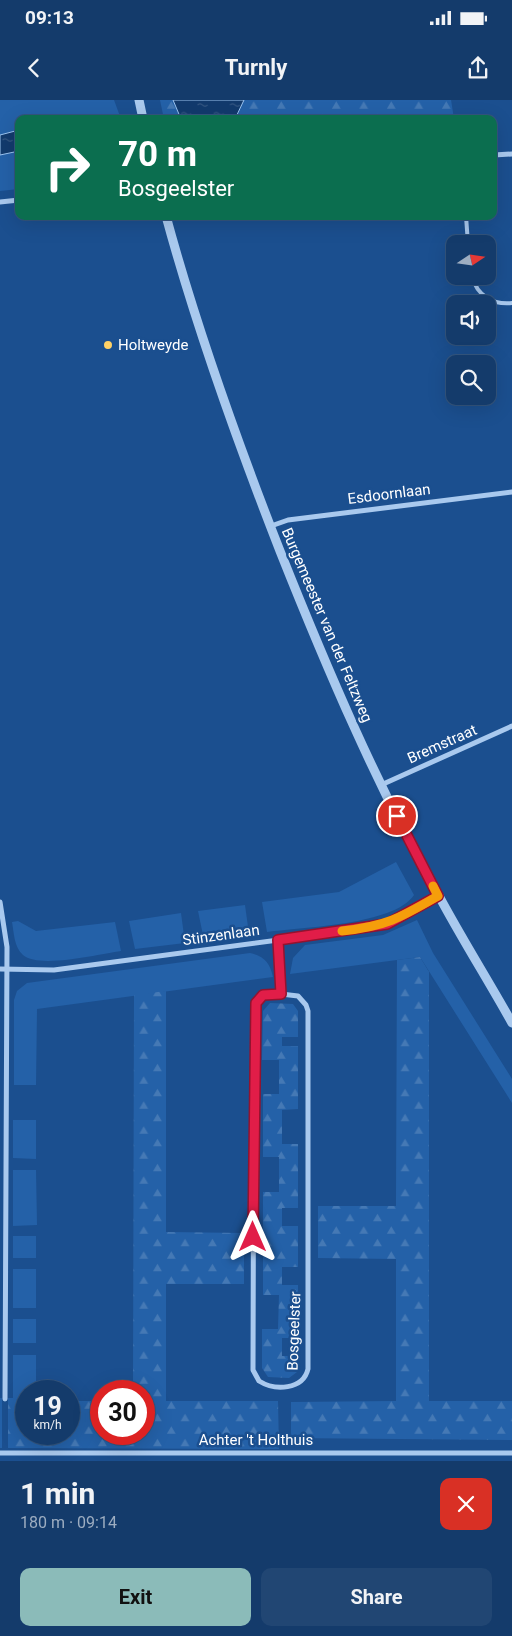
<!DOCTYPE html>
<meta charset="utf-8">
<style>
body{margin:0;font-family:Roboto,sans-serif;background:#214673;color:#f1f3f6;height:100vh;display:flex;flex-direction:column;font-size:19px;white-space:nowrap}
*{box-sizing:border-box;margin:0}
p{font-size:16px;color:#9dadc1}
.icon{flex:none;width:28px;height:28px;fill:none;stroke:currentColor;stroke-width:2;stroke-linecap:round;stroke-linejoin:round}
.map{position:relative;height:1361px;overflow:hidden}
.panel{display:flex;flex-direction:column;background:#143b6b;flex:1}
.panel>*{flex:none}
.guide{position:absolute;left:15px;top:15px;width:482px;height:105px;border-radius:10px;box-shadow:0 5px 20px #0002,0 0 0 1px #33557e;background:#0b6e4f;color:#fff;overflow:hidden}
.needle{width:32px;rotate:77deg}
.fabs{position:absolute;left:446px;top:135px;display:grid;gap:10px}
.fabs a{display:grid;place-items:center;width:50px;height:50px;border-radius:10px;background:#143b6b;box-shadow:0 5px 20px #0002,0 0 0 1px #33557e;font-size:25px}
.speed{position:absolute;left:15px;top:1280px;display:flex;gap:10px;font-size:25px;font-weight:700;text-align:center}
.speed>*{display:grid;place-content:center;width:65px;height:65px;border-radius:50%;background:#143b6b;box-shadow:0 5px 20px #0002,0 0 0 1px #33557e;line-height:1}
.speed small{font-size:12px;font-weight:400}
.speed .limit{border:8px solid #d22;background:#fff;color:#111}
.pin{position:absolute;display:grid;place-items:center;width:42px;height:42px;color:#fff;margin:-21px;border:2px solid #fff;border-radius:50%;box-shadow:0 1px 5px #0007}
.me{position:absolute;width:55px;margin:-28px;rotate:0deg;stroke-linejoin:round;filter:drop-shadow(0 0 4px #0008)}
.turn{display:flex;align-items:center;gap:18px;height:105px;padding:0 20px;font-size:22px}
.turn .icon{width:65px;height:65px;stroke-width:2.5}
.turn b{display:block;font-size:35px;line-height:42px}
.round{display:grid;place-items:center;flex:none;width:52px;height:52px;border-radius:10px;background:#214673}
.overview{display:flex;align-items:center;justify-content:space-between;height:85px;padding:0 20px}
h1{font-size:30px;font-weight:700;line-height:38px}
.cta{display:flex;gap:10px;margin-top:auto;padding:10px 20px}
.cta a{flex:1;height:58px;border-radius:10px;background:#8bbbb9;color:#111;font-size:20px;font-weight:700;line-height:58px;text-align:center}
.cta a+a{background:#214673;color:#f1f3f6}
.status{display:flex;justify-content:space-between;align-items:center;height:35px;padding:0 25px;background:#143b6b;direction:ltr}
.status svg{height:14px;fill:currentColor}
header{display:flex;justify-content:space-between;align-items:center;height:65px;padding:0 20px;background:#143b6b;font-size:22px;font-weight:700}
.map>svg:first-child{display:block}
.grass{fill:#2461a8}
.forest{fill:url(#forest-firs)}
.water{fill:url(#water-ripples);stroke:#9cc4f0}
.lines{fill:none;stroke-linecap:round;stroke-linejoin:round}
.service{stroke:#a9c9ee;stroke-width:4}
.minor{stroke:#a9c9ee;stroke-width:5}
.tertiary{stroke:#a9c9ee;stroke-width:9}
.route-casing{stroke:#92132f;stroke-width:12}
.route{stroke:#e11d48;stroke-width:9}
.slow{stroke:#f59e0b;stroke-width:9}
.poi-dot{fill:#ffd166;stroke:#1b4f8f;stroke-width:2}
.labels{text-anchor:middle;stroke-width:5;stroke-linejoin:round;paint-order:stroke}
.poi-label{font-size:15px;fill:#fff;stroke:#1b4f8f;text-anchor:start}
.street-label{font-size:15px;fill:#fff;stroke:#1b4f8f}
</style>
<div class="status"><b>09:13</b><svg viewBox="0 0 49 12"><path d="M0 12V9h3v3zM5 12V6h3v6zM10 12V3h3v9zM15 12V0h3v12zM26 1h20v11H26zM47 4h2v5h-2z"/></svg></div>
<header><svg class="icon" aria-label="back" viewBox="0 0 24 24"><path d="M15 5l-7 7 7 7"/></svg>Turnly<svg class="icon" aria-label="share" viewBox="0 0 24 24"><path d="M12 15V3M7 8l5-5 5 5M5 13v7h14v-7"/></svg></header>
<div class="map">
<svg width="512" height="1361" viewBox="0 0 512 1361">
<defs>
<pattern id="forest-firs" width="22" height="20" patternUnits="userSpaceOnUse" patternTransform="scale(1.25)"><rect width="22" height="20" fill="#2461a8"/><path d="M5 1l3.5 6h-7zM16 11l3.5 6h-7z" fill="#4579b5"/></pattern>
<pattern id="water-ripples" width="26" height="14" patternUnits="userSpaceOnUse" patternTransform="scale(1.25)"><rect width="26" height="14" fill="#123a6d"/><path d="M2 4q2-2 4 0t4 0M15 11q2-2 4 0t4 0" fill="none" stroke="#365883"/></pattern>
</defs>
<rect width="100%" height="100%" fill="#1b4f8f"/>
<!-- grass -->
<g class="grass">
<path d="M 0,0 L 114,0 L 121,19 L 19,19 L 19,30 L 0,35 Z"/>
<path d="M 12,51 L 19,51 L 19,89 L 0,91 L 0,55 Z"/>
<path d="M 396,762 L 414,795 C 394,825 303,827 267,832 L 262,802 L 339,792 Z"/>
<path d="M 245,805 L 249,834 L 204,840 L 198,811 Z"/>
<path d="M 181,813 L 185,843 L 135,849 L 129,821 Z"/>
<path d="M 417,820 L 433,853 L 512,979 L 512,1003 L 420,857 L 290,874 L 293,858 L 305,845 L 383,835 Z"/>
<path d="M 18,821 L 36,831 L 115,822 L 121,851 C 99,854 39,869 23,855 C 14,847 14,833 12,822 Z"/>
<path d="M 250,853 C 264,856 270,863 273,877 L 37,909 L 36,985 L 14,985 L 14,900 L 17,891 L 27,883 Z"/>
<path d="M 13,1020 L 36,1020 L 36,1059 L 13,1058 Z"/>
<path d="M 13,1070 L 36,1070 L 37,1125 L 13,1126 Z"/>
<rect x="13" y="1136" width="23" height="22"/>
<rect x="13" y="1169" width="23" height="39"/>
<rect x="13" y="1219" width="23" height="24"/>
<path d="M 13,1255 L 36,1255 L 36,1291 L 26,1291 L 26,1301 L 8,1301 L 8,1298 L 13,1298 Z"/>
</g>
<!-- forest -->
<g class="forest">
<path d="M 160,0 L 173,0 L 181,19 L 164,19 Z"/>
<path d="M 244,0 L 451,0 L 454,19 L 235,19 Z"/>
<path d="M 420,857 L 429,872 L 429,1301 L 512,1301 L 512,1340 L 291,1338 L 291,1302 L 396,1301 L 396,1159 L 318,1158 L 318,1106 L 396,1106 L 397,860 Z"/>
<path d="M 166,891 L 166,1132 L 244,1133 L 244,1184 L 166,1184 L 166,1301 L 278,1301 L 279,1349 L 8,1348 L 8,1301 L 26,1301 L 26,1334 L 69,1334 L 69,1301 L 101,1301 L 101,1334 L 144,1334 L 144,1291 L 133,1291 L 134,895 Z"/>
<path d="M 270,903 L 293,904 L 298,911 L 298,937 L 282,937 L 282,946 L 298,946 L 298,1009 L 282,1010 L 282,1044 L 298,1044 L 298,1108 L 282,1108 L 282,1126 L 298,1126 L 298,1167 L 282,1167 L 282,1185 L 298,1185 L 298,1238 L 282,1238 L 282,1256 L 298,1256 L 297,1272 L 289,1278 L 268,1277 L 262,1268 L 262,1229 L 278,1229 L 279,1195 L 263,1195 L 263,1092 L 279,1092 L 279,1057 L 263,1057 L 263,994 L 279,994 L 279,960 L 262,960 L 263,911 Z"/>
<rect x="0" y="1298" width="2" height="50"/>
</g>
<!-- water -->
<g class="water">
<path d="M 173,0 L 244,0 L 235,19 L 181,19 Z"/>
<path d="M 19,30 L 19,51 L 0,55 L 0,35 Z"/>
</g>
<g class="lines">
<!-- service -->
<g class="service">
<path d="M 466,116 L 468,144"/>
<path d="M 472,176 C 477,196 493,205 512,203"/>
</g>
<!-- minor -->
<g class="minor">
<path d="M 494,55 L 512,54"/>
<path d="M 0,102 L 19,100"/>
<path d="M 271,426 L 288,420 L 512,392"/>
<path d="M 381,685 L 512,626"/>
<path d="M 0,802 L 7,847 L 5,1299"/>
<path d="M 278,840 L 281,894 L 263,895 L 256,903 L 254,909 L 253,1270 L 259,1281 C 275,1291 303,1290 308,1269 L 308,911 L 306,905 L 298,896 L 281,894"/>
<path d="M 0,869 L 54,870 L 368,828 L 397,820 L 438,796"/>
<path d="M 0,1353 L 512,1353"/>
</g>
<!-- tertiary -->
<g class="tertiary">
<path d="M 139,0 L 143,19"/>
<path d="M 166,116 C 197,230 237,341 280,451 C 327,569 377,686 439,796 C 462,839 488,880 512,923"/>
</g>
</g>
<g class="lines">
<!-- route casing -->
<g class="route-casing">
<path id="route" d="M 253,1137 L 256,903 L 263,895 L 281,894 L 278,840 L 387,824 L 438,796 L 397,716"/>
</g>
<!-- route -->
<use href="#route" class="route"/>
<!-- slow -->
<path class="slow" d="M 342,831 C 387,826 400,818 438,796 L 433,786"/>
</g>
<!-- markers -->
<circle class="poi-dot" cx="108" cy="245" r="5"/>
<g class="labels">
<!-- poi labels -->
<g class="poi-label">
<text x="118" y="250">Holtweyde</text>
</g>
<!-- street labels -->
<g class="street-label">
<text transform="translate(389 394) rotate(-7)" y="5">Esdoornlaan</text>
<text transform="translate(327 525) rotate(67)" y="5">Burgemeester van der Feltzweg</text>
<text transform="translate(442 644) rotate(-24)" y="5">Bremstraat</text>
<text transform="translate(221 835) rotate(-8)" y="5">Stinzenlaan</text>
<text transform="translate(294 1231) rotate(-88)" y="5">Bosgeelster</text>
<text x="256" y="1345">Achter 't Holthuis</text>
</g>
</g>
</svg>
<div class="fabs">
<a><svg class="needle" viewBox="-14 -14 28 28"><path d="M0-13l5 13h-10z" fill="#e53935"/><path d="M0 13l5-13h-10z" fill="#9dadc1"/></svg></a>
<a><svg class="icon" aria-label="sound" viewBox="0 0 24 24"><path d="M4 9h4l5-4v14l-5-4H4zM17 9q2 3 0 6"/></svg></a>
<a><svg class="icon" aria-label="search" viewBox="0 0 24 24"><circle cx="10" cy="10" r="6"/><path d="M15 15l6 6"/></svg></a>
</div>
<div class="speed"><div>19<small>km/h</small></div><div class="limit">30</div></div>
<div class="pin" style="left:397px;top:716px;background:#d93025"><svg class="icon" aria-label="arrive" viewBox="0 0 24 24"><path d="M6 21V4h12l-3 4 3 4H6"/></svg></div>
<svg class="me" style="left:253px;top:1137px" viewBox="-20 -20 40 40"><path d="M0-17L14 15 0 8-14 15z" fill="#e11d48" stroke="#fff" stroke-width="4"/></svg>
<div class="guide">
<div class="turn"><svg class="icon" aria-label="right" viewBox="0 0 24 24"><path d="M7 20v-9h11M14 6l5 5-5 5"/></svg><div><b>70 m</b>Bosgeelster</div></div>
</div>
</div>
<section class="panel">
<div class="overview"><div><h1>1 min</h1><p>180 m · 09:14</p></div><a class="round" style="background:#d93025;color:#fff"><svg class="icon" aria-label="close" viewBox="0 0 24 24"><path d="M6 6l12 12M18 6L6 18"/></svg></a></div>
<div class="cta"><a>Exit</a><a>Share</a></div>
</section>
